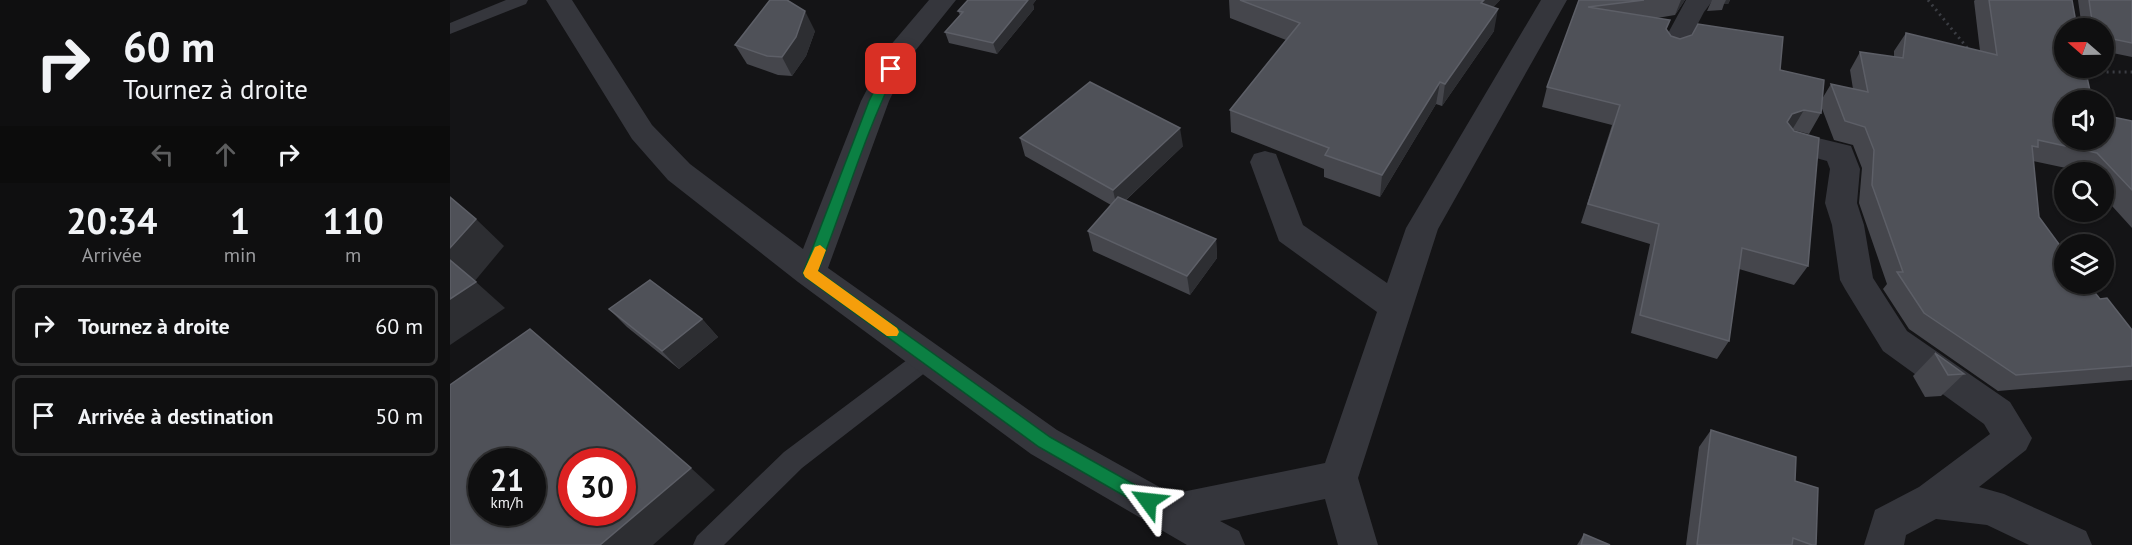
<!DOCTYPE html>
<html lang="fr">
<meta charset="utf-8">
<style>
body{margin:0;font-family:"PT Sans",sans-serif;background:#1d1d1e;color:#f1f3f6;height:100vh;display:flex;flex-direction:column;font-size:22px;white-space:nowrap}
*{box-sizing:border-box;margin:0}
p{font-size:20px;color:#9b9c9f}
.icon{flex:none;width:33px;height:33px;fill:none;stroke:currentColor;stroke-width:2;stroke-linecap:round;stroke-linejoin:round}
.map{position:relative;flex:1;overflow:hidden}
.sheet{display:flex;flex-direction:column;background:#0f0f10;width:450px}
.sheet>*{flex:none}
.guide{background:#0f0f10;color:#f1f3f6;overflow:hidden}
.needle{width:39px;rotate:290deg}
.controls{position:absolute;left:1604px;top:18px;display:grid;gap:12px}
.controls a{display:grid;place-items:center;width:60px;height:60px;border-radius:50%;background:#0f0f10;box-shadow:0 2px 4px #0004,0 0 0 2px #2f2f30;font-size:30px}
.speed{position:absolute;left:18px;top:448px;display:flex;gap:12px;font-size:30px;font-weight:700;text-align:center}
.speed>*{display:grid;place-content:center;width:78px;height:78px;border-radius:50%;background:#0f0f10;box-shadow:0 2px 4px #0004,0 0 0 2px #2f2f30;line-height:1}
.speed small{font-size:15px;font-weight:400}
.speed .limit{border:9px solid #d22;background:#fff;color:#111}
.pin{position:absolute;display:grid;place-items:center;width:51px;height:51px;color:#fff;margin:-26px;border-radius:12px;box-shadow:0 3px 9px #0006}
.me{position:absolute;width:66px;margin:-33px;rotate:300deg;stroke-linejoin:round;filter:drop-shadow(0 0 4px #0008)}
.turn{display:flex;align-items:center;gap:21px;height:126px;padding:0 24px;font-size:27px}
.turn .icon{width:78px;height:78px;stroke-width:2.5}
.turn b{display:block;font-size:42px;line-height:51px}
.lanes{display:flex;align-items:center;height:57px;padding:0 24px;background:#0003;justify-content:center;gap:30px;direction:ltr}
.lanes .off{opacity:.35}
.eta{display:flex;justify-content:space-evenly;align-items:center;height:102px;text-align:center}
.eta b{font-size:36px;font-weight:600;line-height:42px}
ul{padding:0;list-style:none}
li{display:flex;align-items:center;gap:18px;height:81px;margin:0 12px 9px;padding:0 12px;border:3px solid #2f2f30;border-radius:9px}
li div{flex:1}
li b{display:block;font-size:22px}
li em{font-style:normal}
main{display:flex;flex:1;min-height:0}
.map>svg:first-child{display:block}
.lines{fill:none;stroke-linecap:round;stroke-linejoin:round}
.path{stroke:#3b3d43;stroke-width:3;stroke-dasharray:2 4;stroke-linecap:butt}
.service{fill:#35363c;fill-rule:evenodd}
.minor{fill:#35363c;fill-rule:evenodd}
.wall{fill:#45464c}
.shaded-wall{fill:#2d2e32}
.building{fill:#4f5158;stroke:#5d5f67;stroke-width:1.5;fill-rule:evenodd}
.route{fill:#0b8043;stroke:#07532c;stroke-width:1.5}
.slow{fill:#f59e0b}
</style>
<main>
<section class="sheet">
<div class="guide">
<div class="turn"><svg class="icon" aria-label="right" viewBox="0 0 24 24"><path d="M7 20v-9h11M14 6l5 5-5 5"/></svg><div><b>60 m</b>Tournez à droite</div></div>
<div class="lanes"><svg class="icon off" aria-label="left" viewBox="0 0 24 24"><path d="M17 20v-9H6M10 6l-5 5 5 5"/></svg><svg class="icon off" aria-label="ahead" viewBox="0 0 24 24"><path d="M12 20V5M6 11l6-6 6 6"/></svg><svg class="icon" aria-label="right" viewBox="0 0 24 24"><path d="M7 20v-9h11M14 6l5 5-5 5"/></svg></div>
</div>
<div class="eta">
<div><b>20:34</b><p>Arrivée</p></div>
<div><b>1</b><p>min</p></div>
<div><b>110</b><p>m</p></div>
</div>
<ul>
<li><svg class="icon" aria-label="right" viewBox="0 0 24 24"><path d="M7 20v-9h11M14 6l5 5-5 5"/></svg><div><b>Tournez à droite</b></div><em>60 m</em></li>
<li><svg class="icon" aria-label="arrive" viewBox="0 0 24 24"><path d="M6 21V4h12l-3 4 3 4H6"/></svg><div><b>Arrivée à destination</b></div><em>50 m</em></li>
</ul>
</section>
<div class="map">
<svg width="1682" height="545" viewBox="0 0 1682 545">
<rect width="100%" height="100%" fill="#141416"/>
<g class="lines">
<!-- path -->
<g class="path">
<path d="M 1478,0 L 1519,50"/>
<path d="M 1634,79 L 1651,72 L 1682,72"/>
</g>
<!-- service -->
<g class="service">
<path d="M 56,0 L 78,0 L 76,4 L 0,34 L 0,23 Z"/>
<path d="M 477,349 L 485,351 L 488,358 L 485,365 L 352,468 L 274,545 L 243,545 L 247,536 L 334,452 L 469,351 Z"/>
</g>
<!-- minor -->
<g class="minor">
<path d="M 96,0 L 122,0 L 202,125 L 240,164 L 353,249 L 411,101 L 439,47 L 479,0 L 506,0 L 461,56 L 439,101 L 378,268 L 607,430 L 722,494 L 875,463 L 927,312 L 829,241 L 800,162 L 804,154 L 815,151 L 826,154 L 853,225 L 937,283 L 956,228 L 1091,0 L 1117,0 L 988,229 L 908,478 L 928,545 L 888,545 L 875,499 L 770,521 L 789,531 L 795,545 L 737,545 L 581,454 L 348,282 L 218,180 L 182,139 Z"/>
<path d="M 1236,0 L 1263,0 L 1254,12 L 1232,54 L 1223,57 L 1214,54 L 1210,48 Z"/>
<path d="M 1343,132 L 1401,146 L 1410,169 L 1407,203 L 1414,225 L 1423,278 L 1457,331 L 1560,402 L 1582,438 L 1576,450 L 1529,487 L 1554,494 L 1636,531 L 1642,545 L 1579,545 L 1537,525 L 1486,519 L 1456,535 L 1454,545 L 1414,545 L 1425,510 L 1469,487 L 1540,434 L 1534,424 L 1433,351 L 1395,289 L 1390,280 L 1382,225 L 1375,203 L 1380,169 L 1377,161 L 1333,149 L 1328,142 L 1333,135 Z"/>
</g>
</g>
<!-- wall -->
<g class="wall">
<path d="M 518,0 L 586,0 L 583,4 L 584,9 L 547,54 L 499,43 L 495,32 L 510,15 L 508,11 Z"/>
<path d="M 779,0 L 1050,0 L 1043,7 L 1044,31 L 992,106 L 986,104 L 930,197 L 874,177 L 874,169 L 781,132 L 780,110 L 836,40 L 780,18 Z"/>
<path d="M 1129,0 L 1235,0 L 1225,15 L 1207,18 L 1221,36 L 1330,70 L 1372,99 L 1381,84 L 1403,89 L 1400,70 L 1410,52 L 1444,57 L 1444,51 L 1456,33 L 1530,51 L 1524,1 L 1525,0 L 1622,0 L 1614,140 L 1682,121 L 1682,228 L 1653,196 L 1653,172 L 1631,172 L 1630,171 L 1583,161 L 1589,217 L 1650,299 L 1682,330 L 1682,380 L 1548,391 L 1459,329 L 1433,289 L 1437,284 L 1409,203 L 1412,168 L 1403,145 L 1384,140 L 1371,106 L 1371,113 L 1359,134 L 1343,130 L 1358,266 L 1344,285 L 1289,269 L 1279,341 L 1267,359 L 1181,333 L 1200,244 L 1131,223 L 1162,125 L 1092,107 L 1097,87 Z"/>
<path d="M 1262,0 L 1280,0 L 1278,4 L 1274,4 L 1272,10 L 1257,11 Z"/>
<path d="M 1628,0 L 1682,0 L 1682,57 L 1653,51 L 1653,28 L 1632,28 Z"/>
<path d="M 365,31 L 356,56 L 342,76 L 328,75 L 297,64 L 285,45 Z"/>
<path d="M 570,138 L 733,146 L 675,201 L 766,239 L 767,258 L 740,295 L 643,251 L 638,231 L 661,205 L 575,156 Z"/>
<path d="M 159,309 L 252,319 L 268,337 L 229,369 L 177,327 Z"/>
<path d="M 1485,353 L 1514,374 L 1491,396 L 1475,397 L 1463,376 Z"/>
<path d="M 1261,430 L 1345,481 L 1366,545 L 1236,545 L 1249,447 Z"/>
<path d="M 1134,534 L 1160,545 L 1127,545 Z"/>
</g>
<!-- shaded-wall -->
<g class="shaded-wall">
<path d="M 578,0 L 586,0 L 583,4 L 584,9 L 547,54 L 543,43 Z"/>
<path d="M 1034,0 L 1050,0 L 1027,26 L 1031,3 Z"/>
<path d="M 1231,0 L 1235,0 L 1225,15 Z"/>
<path d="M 1276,0 L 1280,0 L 1278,4 L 1274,4 Z"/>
<path d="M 1048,9 L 1044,31 L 992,106 L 995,84 Z"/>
<path d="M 355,11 L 365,31 L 356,56 L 342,76 L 332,57 Z"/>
<path d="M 990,82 L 986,104 L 930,197 L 932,175 Z"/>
<path d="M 1354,110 L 1342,130 L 1337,122 L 1342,114 Z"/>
<path d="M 730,128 L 733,146 L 667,208 L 663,190 Z"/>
<path d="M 26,219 L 54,246 L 24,282 L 0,260 L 0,248 Z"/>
<path d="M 766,239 L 767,258 L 740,295 L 737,276 Z"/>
<path d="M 26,282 L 55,308 L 0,345 L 0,299 Z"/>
<path d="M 252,319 L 268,337 L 229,369 L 212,351 Z"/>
<path d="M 241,468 L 265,490 L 203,545 L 150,545 Z"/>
</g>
<!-- building -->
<g class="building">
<path d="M 320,0 L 337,0 L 355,11 L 346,37 L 332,57 L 317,56 L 285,45 Z"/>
<path d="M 518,0 L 578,0 L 543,43 L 495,32 L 513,12 L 508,11 Z"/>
<path d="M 790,0 L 1034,0 L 1031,3 L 1048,9 L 995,84 L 990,82 L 932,175 L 875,155 L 879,148 L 780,110 L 850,23 Z"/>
<path d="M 1129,0 L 1194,0 L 1138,7 L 1220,20 L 1216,29 L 1221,36 L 1230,39 L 1242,35 L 1248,24 L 1333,37 L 1330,70 L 1374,80 L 1371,113 L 1354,110 L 1342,114 L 1337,122 L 1344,131 L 1369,138 L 1358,266 L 1292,248 L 1279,341 L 1190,315 L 1209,224 L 1138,204 L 1170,105 L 1097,87 Z"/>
<path d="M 1539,0 L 1622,0 L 1627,28 L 1614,28 L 1614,68 L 1635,68 L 1642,100 L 1614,100 L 1614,140 L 1653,140 L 1653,115 L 1682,121 L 1682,190 L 1647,153 L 1588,140 L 1588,147 L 1582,146 L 1589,217 L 1614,251 L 1614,284 L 1638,284 L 1650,299 L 1657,298 L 1682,330 L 1682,366 L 1566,375 L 1474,313 L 1447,272 L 1453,272 L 1422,185 L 1424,150 L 1415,127 L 1395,121 L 1381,84 L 1418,92 L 1410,52 L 1453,58 L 1456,33 L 1547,55 Z"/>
<path d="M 1639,0 L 1682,0 L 1682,43 L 1653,37 L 1653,28 L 1643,28 Z"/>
<path d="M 640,82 L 730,128 L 663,190 L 570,138 Z"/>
<path d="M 0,197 L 26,219 L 0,248 Z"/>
<path d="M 668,197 L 766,239 L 737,276 L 638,231 Z"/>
<path d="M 0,260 L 26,282 L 0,299 Z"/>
<path d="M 200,280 L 252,319 L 212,351 L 159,309 Z"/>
<path d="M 80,329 L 241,468 L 150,545 L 0,545 L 0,385 ZM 32,462 L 82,462 L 82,513 L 32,513 ZM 122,462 L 172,462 L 172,513 L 122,513 Z"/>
<path d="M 1485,353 L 1514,374 L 1498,375 Z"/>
<path d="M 1261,430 L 1346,457 L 1345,481 L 1368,488 L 1366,545 L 1362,545 L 1343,538 L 1342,545 L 1247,545 Z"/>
<path d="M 1134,534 L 1160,545 L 1131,545 Z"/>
</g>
<!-- route -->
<path class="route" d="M 441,65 L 447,69 C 414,134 395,204 368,271 L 600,437 L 703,495 L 706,501 L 703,506 L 698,508 L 692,506 L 589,447 L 355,277 L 353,273 L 419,101 L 435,69 Z"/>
<!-- slow -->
<path class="slow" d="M 370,245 L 376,250 L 368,271 L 447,328 L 449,332 L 447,336 L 437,336 L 355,277 L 353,273 L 365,247 Z"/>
</svg>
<div class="controls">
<a><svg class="needle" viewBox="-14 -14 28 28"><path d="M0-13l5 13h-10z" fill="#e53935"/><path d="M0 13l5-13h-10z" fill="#9b9c9f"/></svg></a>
<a><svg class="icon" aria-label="sound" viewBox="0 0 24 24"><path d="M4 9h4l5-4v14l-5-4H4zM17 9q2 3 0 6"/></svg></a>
<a><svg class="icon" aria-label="search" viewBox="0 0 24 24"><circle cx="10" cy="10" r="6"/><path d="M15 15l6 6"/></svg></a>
<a><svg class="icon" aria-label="layers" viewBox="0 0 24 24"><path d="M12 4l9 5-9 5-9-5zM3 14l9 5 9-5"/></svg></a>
</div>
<div class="speed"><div>21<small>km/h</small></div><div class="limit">30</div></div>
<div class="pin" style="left:441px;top:69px;background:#d93025"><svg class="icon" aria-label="arrive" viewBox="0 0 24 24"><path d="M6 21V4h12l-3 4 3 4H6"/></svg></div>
<svg class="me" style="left:698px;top:501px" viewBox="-20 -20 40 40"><path d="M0-17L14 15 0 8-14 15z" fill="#0b8043" stroke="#fff" stroke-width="4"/></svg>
</div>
</main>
